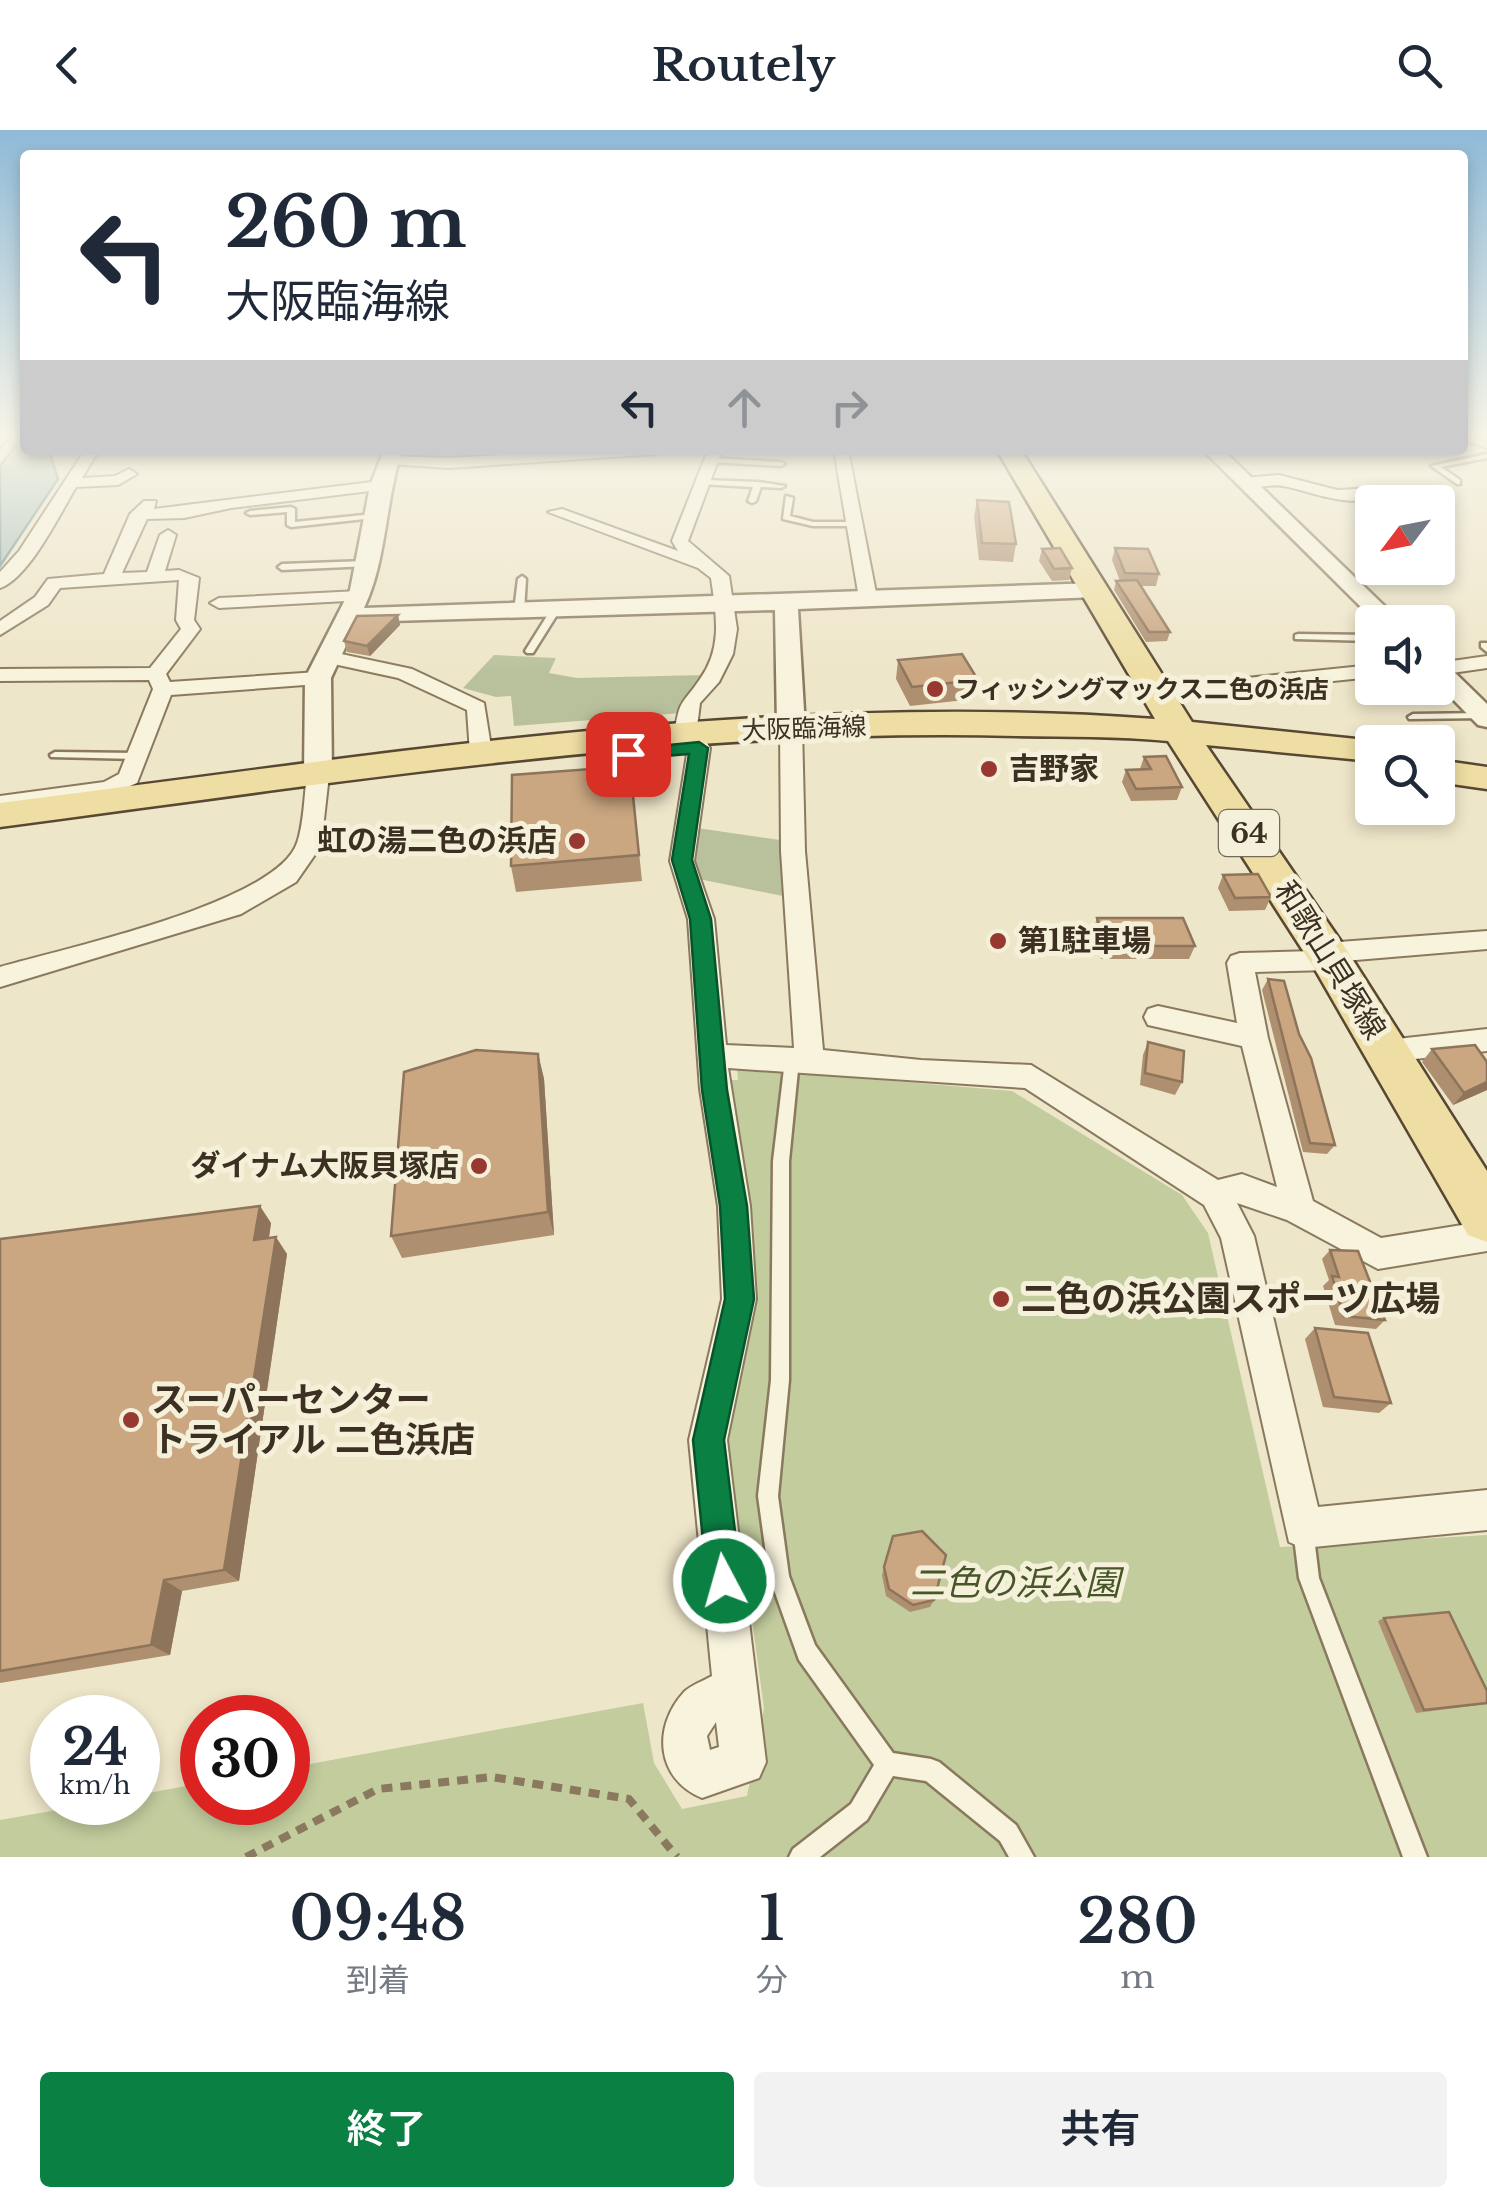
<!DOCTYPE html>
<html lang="ja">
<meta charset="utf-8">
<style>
body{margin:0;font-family:"Libre Baskerville","Noto Sans JP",serif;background:#f2f2f3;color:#1f2937;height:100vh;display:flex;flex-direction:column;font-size:38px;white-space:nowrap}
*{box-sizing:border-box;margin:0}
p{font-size:32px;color:#747a83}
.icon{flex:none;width:55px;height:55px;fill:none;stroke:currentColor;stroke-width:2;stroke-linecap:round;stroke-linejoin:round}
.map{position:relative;height:1727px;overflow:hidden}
.sheet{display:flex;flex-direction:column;background:#fff;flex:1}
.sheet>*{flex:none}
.top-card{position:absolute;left:20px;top:20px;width:1448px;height:305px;border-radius:10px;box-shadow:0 5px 15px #0003;background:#fff;color:#1f2937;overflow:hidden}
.needle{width:65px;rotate:238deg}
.controls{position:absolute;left:1355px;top:355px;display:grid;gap:20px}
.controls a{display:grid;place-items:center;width:100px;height:100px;border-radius:10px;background:#fff;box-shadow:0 5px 15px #0003;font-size:50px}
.speed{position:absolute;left:30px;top:1565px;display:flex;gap:20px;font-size:50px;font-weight:700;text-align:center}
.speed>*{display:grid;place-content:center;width:130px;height:130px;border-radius:50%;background:#fff;box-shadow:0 5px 15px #0003;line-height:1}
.speed small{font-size:25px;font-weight:400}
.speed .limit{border:15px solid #d22;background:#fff;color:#111}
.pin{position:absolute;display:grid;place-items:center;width:85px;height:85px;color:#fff;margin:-42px;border-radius:20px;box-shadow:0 5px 15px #0006}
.me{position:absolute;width:110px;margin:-55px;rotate:354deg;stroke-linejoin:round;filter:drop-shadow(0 0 8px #0008)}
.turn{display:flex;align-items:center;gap:35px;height:210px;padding:0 40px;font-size:45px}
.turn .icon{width:130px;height:130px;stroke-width:2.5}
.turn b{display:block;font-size:70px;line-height:85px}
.lanes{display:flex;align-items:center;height:95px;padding:0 40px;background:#0003;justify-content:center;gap:50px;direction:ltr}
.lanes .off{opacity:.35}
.eta{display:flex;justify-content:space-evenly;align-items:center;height:170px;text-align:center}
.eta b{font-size:60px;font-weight:600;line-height:70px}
.button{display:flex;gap:20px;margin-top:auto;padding:20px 40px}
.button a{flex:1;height:115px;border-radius:10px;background:#0b8043;color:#fff;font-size:40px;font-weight:600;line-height:115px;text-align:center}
.button a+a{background:#f2f2f3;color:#1f2937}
header{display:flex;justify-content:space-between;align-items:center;height:130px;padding:0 40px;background:#fff;font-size:45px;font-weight:600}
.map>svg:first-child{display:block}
.green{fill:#c2cc9d}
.cemetery{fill:#b9c19c}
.water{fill:#aac2bd;stroke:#70918c;stroke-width:2.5}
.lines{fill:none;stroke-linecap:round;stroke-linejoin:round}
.service-casing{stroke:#8a795e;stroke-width:5}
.minor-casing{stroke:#8a795e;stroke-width:4}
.tertiary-casing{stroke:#8a795e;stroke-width:5}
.primary-casing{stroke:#584732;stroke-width:5}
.path{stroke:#8a795e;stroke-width:8;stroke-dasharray:11 8;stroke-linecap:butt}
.service{fill:#f8f3dd;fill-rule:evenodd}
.minor{fill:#f8f3dd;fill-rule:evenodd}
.tertiary{fill:#f8f3dd;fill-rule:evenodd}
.primary{fill:#eedea4;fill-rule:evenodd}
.wall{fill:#ae8f6f}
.shaded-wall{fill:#8d745a}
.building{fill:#caa681;stroke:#8d745a;stroke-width:2.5}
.route{fill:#0b8043;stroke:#07532c;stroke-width:2.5}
.poi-dot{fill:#973930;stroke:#f5f0d9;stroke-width:4}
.labels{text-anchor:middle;stroke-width:10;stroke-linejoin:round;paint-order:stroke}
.far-poi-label{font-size:25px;font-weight:bold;fill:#3b3021;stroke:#f5f0d9;text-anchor:start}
.far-street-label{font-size:25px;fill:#3b3021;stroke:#f5f0d9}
.shield{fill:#f5f0d9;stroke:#736a58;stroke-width:2.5}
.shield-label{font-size:28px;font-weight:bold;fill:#3b3021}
.poi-label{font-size:30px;font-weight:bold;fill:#3b3021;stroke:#f5f0d9;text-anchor:start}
.street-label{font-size:30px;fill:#3b3021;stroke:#f5f0d9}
.near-poi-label{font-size:35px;font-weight:bold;fill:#3b3021;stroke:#f5f0d9;text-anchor:start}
.near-park-label{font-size:35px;font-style:italic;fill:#475629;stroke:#f5f0d9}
</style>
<header><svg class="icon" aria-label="back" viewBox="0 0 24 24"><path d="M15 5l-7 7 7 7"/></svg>Routely<svg class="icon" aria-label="search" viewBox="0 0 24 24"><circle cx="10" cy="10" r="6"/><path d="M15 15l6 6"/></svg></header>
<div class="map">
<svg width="1487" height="1727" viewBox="0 0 1487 1727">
<rect width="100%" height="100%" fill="#eee6c9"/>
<!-- green -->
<path class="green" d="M 737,938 L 1012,961 L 1182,1065 L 1208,1103 L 1280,1417 L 1487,1405 L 1487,1727 L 0,1727 L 0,1690 L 97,1673 L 138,1672 L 138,1665 L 202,1653 L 202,1672 L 288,1672 L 288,1638 L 643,1573 L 654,1633 L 682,1679 L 747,1666 L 764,1578 L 726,1300 L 752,1150 L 743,1022 L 732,991 L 729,950 L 738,950 Z"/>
<!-- cemetery -->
<g class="cemetery">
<path d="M 494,525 L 556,528 L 549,543 L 577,548 L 703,545 L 680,573 L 682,583 L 514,596 L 511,566 L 496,567 L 463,558 Z"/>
<path d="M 697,698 L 780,710 L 783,766 L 694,748 L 692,731 Z"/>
</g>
<!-- water -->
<path class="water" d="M 25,304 L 25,320 L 49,320 L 58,349 L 0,436 L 0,336 Z"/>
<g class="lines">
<!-- service casing -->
<g class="service-casing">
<g id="service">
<path d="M 1487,324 L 1487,328 L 1441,337 L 1460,350 L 1460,354 L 1457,354 L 1431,336 Z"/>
<path d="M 713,328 L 781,332 L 785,334 L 781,336 L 710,332 L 710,328 Z"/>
<path d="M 704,350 L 758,352 L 785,356 L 781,358 L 761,357 L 756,371 L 752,373 L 748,371 L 753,357 L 701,354 L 700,352 Z"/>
<path d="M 786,366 L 793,368 L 790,386 L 813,392 L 857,392 L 861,394 L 857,396 L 813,396 L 783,389 Z"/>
<path d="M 291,377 L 295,379 L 295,392 L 374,384 L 378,386 L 374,388 L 291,397 L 287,395 L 287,382 L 250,385 L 246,383 L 250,381 Z"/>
<path d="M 366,431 L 370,434 L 369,436 L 282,440 L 278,437 L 282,434 Z"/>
<path d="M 522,446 L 526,449 L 524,481 L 519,484 L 514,481 L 518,449 Z"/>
<path d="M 552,478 L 560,480 L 533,523 L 527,523 L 525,521 Z"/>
<path d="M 1298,504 L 1372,505 L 1372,511 L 1295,509 L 1295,505 Z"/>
<path d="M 1481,513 L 1487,513 L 1487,522 L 1481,517 Z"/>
<path d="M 1413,584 L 1484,583 L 1487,584 L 1487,588 L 1409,589 L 1408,587 Z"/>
<path d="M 55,622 L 137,623 L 142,626 L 137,629 L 51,627 L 50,625 Z"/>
<path d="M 792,924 L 797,926 L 799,930 L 789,1031 L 789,1250 L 778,1366 L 789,1446 L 815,1515 L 893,1623 L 931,1629 L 939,1632 L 1016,1695 L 1034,1727 L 1009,1727 L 1000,1711 L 926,1651 L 893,1646 L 867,1690 L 820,1727 L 789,1727 L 793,1719 L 851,1674 L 874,1635 L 799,1530 L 769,1446 L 758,1366 L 771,1250 L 773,1031 L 785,930 L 787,926 Z"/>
<path d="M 1303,1389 L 1310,1392 L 1313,1399 L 1319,1448 L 1427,1727 L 1403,1727 L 1299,1448 L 1293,1399 L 1296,1392 Z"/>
</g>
</g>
<!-- minor casing -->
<g class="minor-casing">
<g id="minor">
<path d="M 0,302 L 14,302 L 0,317 Z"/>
<path d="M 1462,302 L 1487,309 L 1487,318 L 1462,309 Z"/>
<path d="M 85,320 L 99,320 L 82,348 L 115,346 L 129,339 L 137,344 L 118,355 L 76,357 C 60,384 29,448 0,458 L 0,442 L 19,421 Z"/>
<path d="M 585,320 L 663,320 L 656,324 L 449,338 L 389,334 L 382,330 L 389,326 L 449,328 Z"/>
<path d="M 708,320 L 722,320 L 688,411 L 729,446 L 737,499 L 733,524 L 719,552 L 700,573 L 696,605 L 685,611 L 674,605 C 680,567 681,577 700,549 C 723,517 716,484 711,448 L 698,438 L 548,382 L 562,379 L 678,421 L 672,411 Z"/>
<path d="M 834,320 L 848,320 L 877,468 L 868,473 L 859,468 Z"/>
<path d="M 1279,345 L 1337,360 L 1374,358 L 1382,363 C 1355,382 1312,361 1283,356 C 1267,353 1250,362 1237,353 L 1245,348 Z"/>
<path d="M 380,351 L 386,353 L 386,359 L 231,378 L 184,388 L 147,389 L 122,443 L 147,442 L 160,405 L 168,400 L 176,405 L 165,441 L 179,440 L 199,448 L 194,490 L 200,499 L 166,544 L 170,552 L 318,542 L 328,548 L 318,554 L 171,565 L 137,653 L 109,665 L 0,680 L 0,666 L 104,652 L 119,644 L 153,559 L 149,550 L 0,551 L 0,539 L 150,538 L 181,499 L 176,490 L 179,450 L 60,458 L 48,475 L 0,505 L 0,491 L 35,467 L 48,449 L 104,444 L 130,384 L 144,371 L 156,371 L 154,379 Z"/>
<path d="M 359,461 L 368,466 L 365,470 L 219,478 L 210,473 L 219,468 Z"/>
<path d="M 327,521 L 412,539 L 484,573 L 492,623 L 481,630 L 470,623 L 467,580 L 398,548 L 320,531 L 320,523 Z"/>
<path d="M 1487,526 L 1487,538 L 1438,545 L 1438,533 Z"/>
<path d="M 1372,535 L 1372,547 L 1160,569 L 1150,563 L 1160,557 Z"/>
<path d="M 791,591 L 802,597 L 805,721 L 823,920 L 921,930 L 1031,935 L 1218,1050 L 1242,1044 L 1277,1057 L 1242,916 L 1148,895 L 1144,887 L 1148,879 L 1158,876 L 1237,893 L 1227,833 L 1231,826 L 1240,823 L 1314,821 L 1326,813 L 1487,801 L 1487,819 L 1344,831 L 1331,840 L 1255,842 L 1268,908 L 1313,1071 L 1381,1108 L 1487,1091 L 1487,1121 L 1378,1139 L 1287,1090 L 1237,1073 L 1254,1106 L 1318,1377 L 1487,1360 L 1487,1400 L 1303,1418 L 1289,1412 L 1221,1108 L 1204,1075 L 1025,958 L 728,938 L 750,1076 L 756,1169 L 727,1310 L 766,1632 L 759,1648 L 702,1668 C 656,1649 652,1597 684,1562 C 691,1555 703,1551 712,1546 L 689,1310 L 722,1169 L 718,1076 L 700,959 L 688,789 L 670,731 L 688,618 L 691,613 L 707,613 L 710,618 L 694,731 L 714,789 L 726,915 L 794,918 L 781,721 L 780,597 ZM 716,1592 L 719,1617 L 710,1620 L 707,1606 Z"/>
<path d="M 318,638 L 329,645 L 321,716 L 296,752 L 241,784 L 0,857 L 0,837 C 62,819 277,773 297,713 C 304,693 304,666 307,645 Z"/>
<path d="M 1487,899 L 1487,921 L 1388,932 L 1378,929 L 1374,921 L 1378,913 L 1388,910 Z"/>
</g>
</g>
<!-- tertiary casing -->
<g class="tertiary-casing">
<g id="tertiary">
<path d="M 384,320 L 402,320 C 385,371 387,430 364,478 L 1096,453 L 1107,460 L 1096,467 L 798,479 L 805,597 L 791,605 L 777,597 L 775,480 L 357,492 L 331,548 L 332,645 L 328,651 L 308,651 L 304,645 L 305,548 L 350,460 L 370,356 Z"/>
<path d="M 1203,320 L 1223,320 L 1401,492 L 1376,492 Z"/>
<path d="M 1438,532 L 1447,535 L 1487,574 L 1487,597 L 1478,595 L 1438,554 Z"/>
</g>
</g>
<!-- primary casing -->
<g class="primary-casing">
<g id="primary">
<path d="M 997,320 L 1021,320 L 1192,592 L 1385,612 L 1372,612 L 1372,631 L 1206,615 L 1346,819 L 1487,1041 L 1487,1112 L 1468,1105 L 1316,841 L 1168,611 C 1118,606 1067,607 1017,606 C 676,597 337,653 0,697 L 0,673 C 382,625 769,560 1155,589 Z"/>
<path d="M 1438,630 L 1487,637 L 1487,659 L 1438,652 Z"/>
</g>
</g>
<!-- path -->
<path class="path" d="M 246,1727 L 378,1659 L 492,1647 L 629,1669 L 677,1727"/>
<!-- service -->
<use href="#service" class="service"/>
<!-- minor -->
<use href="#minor" class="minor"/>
<!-- tertiary -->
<use href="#tertiary" class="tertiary"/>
<!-- primary -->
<use href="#primary" class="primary"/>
</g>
<!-- wall -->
<g class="wall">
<path d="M 977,370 L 1016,414 L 1013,432 L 979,430 L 974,387 Z"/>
<path d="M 1115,418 L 1159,444 L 1156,456 L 1140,456 L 1170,502 L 1167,511 L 1146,512 L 1114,460 L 1116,451 L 1120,451 L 1112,430 Z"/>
<path d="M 1042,419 L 1072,438 L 1069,450 L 1052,451 L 1039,431 Z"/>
<path d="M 398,485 L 400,495 L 370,526 L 347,522 L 344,511 Z"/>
<path d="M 898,530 L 978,550 L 974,569 L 910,576 L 896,549 Z"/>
<path d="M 1144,627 L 1182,657 L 1177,670 L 1131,671 L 1122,652 L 1126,640 L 1140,639 Z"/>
<path d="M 630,636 L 642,751 L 516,762 L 511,736 Z"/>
<path d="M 1223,745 L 1271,767 L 1265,780 L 1229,781 L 1218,758 Z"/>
<path d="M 1097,788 L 1195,816 L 1189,829 L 1101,829 L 1093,801 Z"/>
<path d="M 1268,849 L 1299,904 L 1335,1015 L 1327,1024 L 1303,1022 L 1262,860 Z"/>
<path d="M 1148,912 L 1182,952 L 1175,965 L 1140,955 L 1143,925 Z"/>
<path d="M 1432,919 L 1487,932 L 1487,960 L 1453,975 L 1422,932 Z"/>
<path d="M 538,924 L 544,949 L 554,1105 L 402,1128 L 391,1106 Z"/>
<path d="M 271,1093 L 269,1108 L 287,1124 L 239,1451 L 182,1461 L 170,1525 L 0,1553 L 0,1109 Z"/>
<path d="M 1330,1120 L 1385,1190 L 1376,1199 L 1335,1195 L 1323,1156 L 1329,1150 L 1322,1129 Z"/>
<path d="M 1315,1198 L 1391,1273 L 1379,1283 L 1323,1277 L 1305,1209 Z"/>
<path d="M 893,1406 L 934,1470 L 930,1477 L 910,1482 L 886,1466 L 882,1445 Z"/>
<path d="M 1384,1488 L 1487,1561 L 1487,1574 L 1416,1583 L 1378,1491 Z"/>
</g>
<!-- shaded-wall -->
<g class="shaded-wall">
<path d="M 398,485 L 400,495 L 370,526 L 367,516 Z"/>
<path d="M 538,924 L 544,949 L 554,1105 L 548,1082 Z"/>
<path d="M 1487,952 L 1487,960 L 1453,975 L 1464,963 Z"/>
<path d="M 260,1076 L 271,1093 L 266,1127 L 254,1110 Z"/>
<path d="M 276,1107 L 287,1124 L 239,1451 L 224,1440 Z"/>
<path d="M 164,1450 L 182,1461 L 170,1525 L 151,1515 Z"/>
</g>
<!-- building -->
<g class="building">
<path d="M 977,370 L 1009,372 L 1016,414 L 982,413 Z"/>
<path d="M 1060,418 L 1072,438 L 1054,439 L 1042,419 Z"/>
<path d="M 1115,418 L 1148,419 L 1159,444 L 1125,443 Z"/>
<path d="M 1137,450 L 1170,502 L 1149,502 L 1116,451 Z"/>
<path d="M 398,485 L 367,516 L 344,511 L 357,486 Z"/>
<path d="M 962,524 L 978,550 L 912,557 L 898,530 Z"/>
<path d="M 1166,626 L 1182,657 L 1136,659 L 1126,640 L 1151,639 L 1144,627 Z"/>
<path d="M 630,636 L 639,725 L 511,736 L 512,645 Z"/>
<path d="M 1258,744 L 1271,767 L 1235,768 L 1223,745 Z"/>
<path d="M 1097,788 L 1183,788 L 1195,816 L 1106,816 Z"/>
<path d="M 1268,849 L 1284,851 L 1299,904 L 1311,928 L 1335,1015 L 1310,1013 Z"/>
<path d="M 1148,912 L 1184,921 L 1182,952 L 1145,943 Z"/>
<path d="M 1475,915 L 1487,932 L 1487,952 L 1464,963 L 1432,919 Z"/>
<path d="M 476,920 L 538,924 L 548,1082 L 391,1106 L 404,942 Z"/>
<path d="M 260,1076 L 254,1110 L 276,1107 L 224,1440 L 164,1450 L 151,1515 L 0,1541 L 0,1109 Z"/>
<path d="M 1330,1120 L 1358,1121 L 1385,1190 L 1344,1186 L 1332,1146 L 1339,1147 Z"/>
<path d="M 1315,1198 L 1368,1203 L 1391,1273 L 1334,1267 Z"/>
<path d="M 922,1401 L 946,1425 L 934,1470 L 913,1475 L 889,1459 L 884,1437 L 893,1406 Z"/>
<path d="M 1449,1482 L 1487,1561 L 1487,1573 L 1424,1580 L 1384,1488 Z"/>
</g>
<!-- sky -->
<linearGradient id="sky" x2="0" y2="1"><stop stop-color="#8fbad7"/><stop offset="0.56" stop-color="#f7f4e7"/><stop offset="1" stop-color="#f7f4e7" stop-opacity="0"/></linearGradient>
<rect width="1487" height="544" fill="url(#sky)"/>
<!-- route -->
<path class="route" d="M 699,612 L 708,618 L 692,730 L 711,789 L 727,960 L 747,1076 L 754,1169 L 724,1310 L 741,1451 L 736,1463 L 724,1468 L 712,1463 L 707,1451 L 693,1310 L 725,1169 L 720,1076 L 702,960 L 690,789 L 672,730 L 689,624 L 628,629 L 619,624 L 628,619 Z"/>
<!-- markers -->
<g class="poi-dot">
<circle cx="935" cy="559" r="10"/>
<circle cx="989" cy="639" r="10"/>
<circle cx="577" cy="711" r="10"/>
<circle cx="998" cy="811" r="10"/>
<circle cx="479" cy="1036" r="10"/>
<circle cx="1001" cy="1169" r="10"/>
<circle cx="131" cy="1290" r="10"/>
</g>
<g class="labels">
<!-- far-poi labels -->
<g class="far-poi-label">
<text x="955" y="568">フィッシングマックス二色の浜店</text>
</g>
<!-- far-street labels -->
<g class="far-street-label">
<text transform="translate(804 598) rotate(-2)" y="9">大阪臨海線</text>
</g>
<!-- shield labels -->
<rect class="shield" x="1219" y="680" width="60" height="46" rx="8"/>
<g class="shield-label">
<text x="1249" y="713">64</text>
</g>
<!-- poi labels -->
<g class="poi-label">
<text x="1009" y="649">吉野家</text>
<text x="557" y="721" text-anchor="end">虹の湯二色の浜店</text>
<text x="1018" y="821">第1駐車場</text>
<text x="459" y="1046" text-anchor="end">ダイナム大阪貝塚店</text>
</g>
<!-- street labels -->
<g class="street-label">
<text transform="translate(1330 830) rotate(58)" y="10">和歌山貝塚線</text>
</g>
<!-- near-poi labels -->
<g class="near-poi-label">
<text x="1021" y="1181">二色の浜公園スポーツ広場</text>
<text x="151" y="1282">スーパーセンター<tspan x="151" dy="40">トライアル 二色浜店</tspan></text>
</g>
<!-- near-park labels -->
<g class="near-park-label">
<text x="1015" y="1465">二色の浜公園</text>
</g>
</g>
</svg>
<div class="controls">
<a><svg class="needle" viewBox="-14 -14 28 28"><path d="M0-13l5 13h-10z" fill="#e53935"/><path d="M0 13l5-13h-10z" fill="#747a83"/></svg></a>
<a><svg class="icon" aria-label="sound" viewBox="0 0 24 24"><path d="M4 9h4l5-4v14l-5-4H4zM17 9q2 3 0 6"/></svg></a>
<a><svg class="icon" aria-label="search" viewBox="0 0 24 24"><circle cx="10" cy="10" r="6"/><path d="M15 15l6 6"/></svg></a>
</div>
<div class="speed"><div>24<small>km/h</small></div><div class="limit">30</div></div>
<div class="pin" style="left:628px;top:624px;background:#d93025"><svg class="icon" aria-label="arrive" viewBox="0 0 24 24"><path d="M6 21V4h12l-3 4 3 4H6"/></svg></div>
<svg class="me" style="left:724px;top:1451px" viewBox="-20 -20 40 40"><circle r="17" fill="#0b8043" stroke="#fff" stroke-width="3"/><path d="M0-11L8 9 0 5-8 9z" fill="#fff"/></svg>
<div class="top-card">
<div class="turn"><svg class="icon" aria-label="left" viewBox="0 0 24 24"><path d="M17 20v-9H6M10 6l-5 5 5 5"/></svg><div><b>260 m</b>大阪臨海線</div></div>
<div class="lanes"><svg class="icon" aria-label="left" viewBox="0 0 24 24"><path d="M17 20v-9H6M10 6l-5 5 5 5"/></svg><svg class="icon off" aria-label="ahead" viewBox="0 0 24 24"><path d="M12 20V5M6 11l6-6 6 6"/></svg><svg class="icon off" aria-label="right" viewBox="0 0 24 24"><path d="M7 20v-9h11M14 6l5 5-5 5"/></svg></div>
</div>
</div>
<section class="sheet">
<div class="eta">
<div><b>09:48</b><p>到着</p></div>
<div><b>1</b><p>分</p></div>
<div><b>280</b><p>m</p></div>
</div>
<div class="button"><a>終了</a><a>共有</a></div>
</section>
